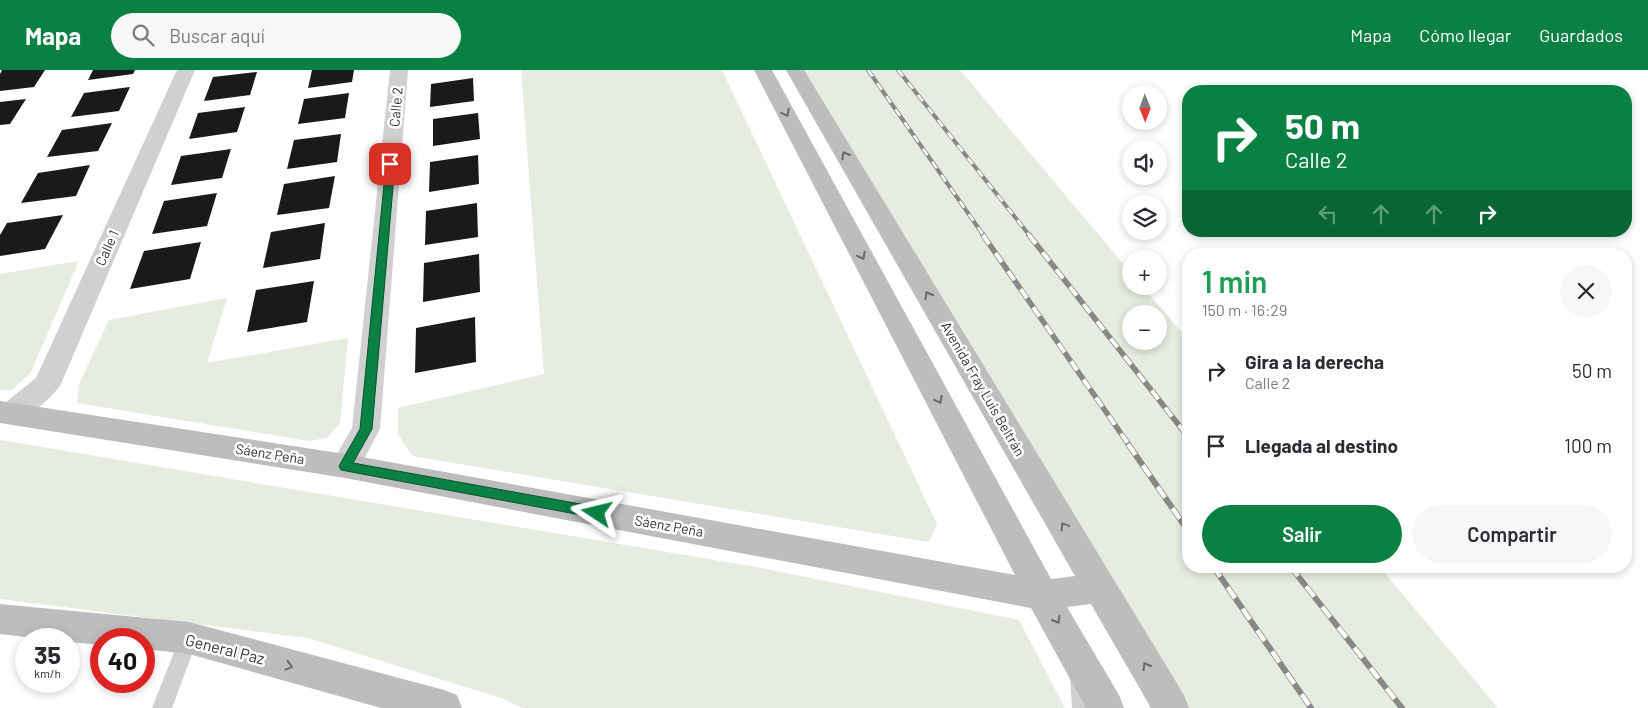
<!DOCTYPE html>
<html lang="es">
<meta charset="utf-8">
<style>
body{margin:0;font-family:Barlow,sans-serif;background:#f7f7f7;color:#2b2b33;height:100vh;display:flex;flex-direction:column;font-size:19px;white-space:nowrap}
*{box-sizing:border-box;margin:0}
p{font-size:16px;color:#7c7c81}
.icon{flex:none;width:28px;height:28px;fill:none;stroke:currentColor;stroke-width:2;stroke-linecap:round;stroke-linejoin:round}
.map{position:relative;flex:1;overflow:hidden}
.details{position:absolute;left:1182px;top:178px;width:450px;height:325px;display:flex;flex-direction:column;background:#fff;border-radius:20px;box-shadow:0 2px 8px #0003}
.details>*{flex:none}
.banner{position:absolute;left:1182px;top:15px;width:450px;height:152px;border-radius:20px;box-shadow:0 2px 8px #0003;background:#0b8043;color:#fff;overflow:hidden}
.needle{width:32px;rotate:179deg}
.fabs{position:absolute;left:1122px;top:15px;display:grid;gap:10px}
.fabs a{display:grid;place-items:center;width:45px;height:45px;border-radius:50%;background:#fff;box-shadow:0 2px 8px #0003;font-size:25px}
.speed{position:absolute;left:15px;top:558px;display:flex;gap:10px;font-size:25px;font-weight:700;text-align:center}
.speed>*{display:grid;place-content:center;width:65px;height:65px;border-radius:50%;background:#fff;box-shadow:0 2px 8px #0003;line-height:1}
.speed small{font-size:12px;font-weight:400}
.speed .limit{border:8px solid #d22;background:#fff;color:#111}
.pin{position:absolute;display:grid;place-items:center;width:42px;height:42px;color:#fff;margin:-21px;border-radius:10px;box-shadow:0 2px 8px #0006}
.me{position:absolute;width:55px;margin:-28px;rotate:280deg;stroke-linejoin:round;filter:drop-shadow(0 0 4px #0008)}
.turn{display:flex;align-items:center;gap:18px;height:105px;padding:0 20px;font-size:22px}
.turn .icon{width:65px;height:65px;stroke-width:2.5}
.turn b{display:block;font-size:35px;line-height:42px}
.lanes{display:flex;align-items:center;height:48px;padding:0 20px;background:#0003;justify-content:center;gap:25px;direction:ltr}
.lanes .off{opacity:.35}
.round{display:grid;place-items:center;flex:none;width:52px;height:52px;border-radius:26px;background:#f7f7f7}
.headline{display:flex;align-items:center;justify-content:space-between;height:85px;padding:0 20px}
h1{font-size:30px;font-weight:600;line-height:38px;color:#1e9e55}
.action{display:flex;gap:10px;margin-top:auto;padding:10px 20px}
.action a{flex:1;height:58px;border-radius:30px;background:#0b8043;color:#fff;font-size:20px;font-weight:600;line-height:58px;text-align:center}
.action a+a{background:#f7f7f7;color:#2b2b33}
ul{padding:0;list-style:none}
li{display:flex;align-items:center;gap:15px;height:75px;padding:0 20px}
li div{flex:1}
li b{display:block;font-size:19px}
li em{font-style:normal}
header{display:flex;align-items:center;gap:30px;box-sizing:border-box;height:70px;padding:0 25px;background:#0b8043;color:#fff}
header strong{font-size:24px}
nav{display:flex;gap:28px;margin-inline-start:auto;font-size:18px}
.search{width:350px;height:45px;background:#f7f7f7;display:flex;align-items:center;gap:12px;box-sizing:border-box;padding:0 18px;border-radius:28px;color:#7c7c81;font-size:19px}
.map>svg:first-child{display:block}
.green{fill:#e6ecdf;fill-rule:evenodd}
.building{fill:#1a1a1a}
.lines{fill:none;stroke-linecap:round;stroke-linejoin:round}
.lane{fill:#d0d0d0;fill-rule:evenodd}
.street{fill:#d0d0d0;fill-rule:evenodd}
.secondary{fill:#bdbdbd;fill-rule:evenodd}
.rail-far2-casing{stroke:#888;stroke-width:4}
.rail-far1-casing{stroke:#888;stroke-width:5.5}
.rail-casing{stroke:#888;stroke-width:6}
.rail-far2{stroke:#fff;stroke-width:2.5;stroke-dasharray:8;stroke-linecap:butt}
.rail-far1{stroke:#fff;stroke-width:4;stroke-dasharray:11;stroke-linecap:butt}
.rail{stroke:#fff;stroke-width:4.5;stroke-dasharray:13;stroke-linecap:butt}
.oneway{stroke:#6a6a6a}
.route{fill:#0b8043;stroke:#07532c}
.labels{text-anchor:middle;stroke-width:5;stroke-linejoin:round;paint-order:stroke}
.street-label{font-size:14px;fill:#333;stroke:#fff}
.near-street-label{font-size:16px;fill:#333;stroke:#fff}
</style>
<header>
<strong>Mapa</strong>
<div class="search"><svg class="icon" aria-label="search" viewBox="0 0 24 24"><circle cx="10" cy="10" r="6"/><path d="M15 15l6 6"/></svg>Buscar aquí</div>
<nav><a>Mapa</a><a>Cómo llegar</a><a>Guardados</a></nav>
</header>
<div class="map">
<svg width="1648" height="638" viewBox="0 0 1648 638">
<rect width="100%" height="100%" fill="#fff"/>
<!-- green -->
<g class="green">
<path d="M 521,0 L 722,0 L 937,454 L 929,472 L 412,386 L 398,364 L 398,338 L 544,304 Z"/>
<path d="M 795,0 L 960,0 L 1131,203 L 1131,216 L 1142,216 L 1189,271 L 1189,496 L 1379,496 L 1498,638 L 1171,638 ZM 1131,244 L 1159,244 L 1159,271 L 1131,271 Z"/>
<path d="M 79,191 L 30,304 L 10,321 L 0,320 L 0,204 Z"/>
<path d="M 227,228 L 207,293 L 348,268 L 340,353 L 327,368 L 309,371 L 77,333 L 79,314 L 109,250 Z"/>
<path d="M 0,370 L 756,497 L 1019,550 L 1065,638 L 523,638 L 501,628 L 308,568 L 0,529 Z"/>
</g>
<!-- building -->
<g class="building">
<path d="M 2,0 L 45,0 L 34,17 L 0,21 L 0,4 Z"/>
<path d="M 93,0 L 135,0 L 133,4 L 88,10 Z"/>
<path d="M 312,0 L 354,0 L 352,12 L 308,18 Z"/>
<path d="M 257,2 L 250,25 L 204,31 L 213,7 Z"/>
<path d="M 473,8 L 474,31 L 430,37 L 431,14 Z"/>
<path d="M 130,17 L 119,41 L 71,47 L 84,23 Z"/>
<path d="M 349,23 L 345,48 L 298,54 L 304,29 Z"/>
<path d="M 26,29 L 10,54 L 0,55 L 0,32 Z"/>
<path d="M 245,37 L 237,62 L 189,69 L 198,43 Z"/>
<path d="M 478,43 L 480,69 L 433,76 L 433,49 Z"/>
<path d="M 112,53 L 98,81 L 47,87 L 62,60 Z"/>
<path d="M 341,64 L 337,92 L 287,99 L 294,70 Z"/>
<path d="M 231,79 L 222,108 L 171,115 L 181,86 Z"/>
<path d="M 478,85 L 479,114 L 429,122 L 430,92 Z"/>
<path d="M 90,95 L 76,126 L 21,133 L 38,103 Z"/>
<path d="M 335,106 L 329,138 L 277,145 L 284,114 Z"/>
<path d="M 217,123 L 207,156 L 152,164 L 164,131 Z"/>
<path d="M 477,133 L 478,167 L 425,175 L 426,141 Z"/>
<path d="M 63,145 L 45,179 L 0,186 L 0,165 L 7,153 Z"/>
<path d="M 325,153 L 320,189 L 263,198 L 271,162 Z"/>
<path d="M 201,172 L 190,209 L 130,219 L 144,181 Z"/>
<path d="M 479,184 L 480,222 L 423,232 L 424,193 Z"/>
<path d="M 314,211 L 307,252 L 247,262 L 256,220 Z"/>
<path d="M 475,247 L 476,292 L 415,303 L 416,258 Z"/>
</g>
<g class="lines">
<!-- lane -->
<g class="lane">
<path d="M 189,559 L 196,562 L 198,568 L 172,638 L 152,638 L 182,562 Z"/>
<path d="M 1080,600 L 1087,602 L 1090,609 L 1092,638 L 1072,638 L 1070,609 L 1073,602 Z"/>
</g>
<!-- street -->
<g class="street">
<path d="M 177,0 L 195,0 L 61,314 C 55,325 25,352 12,353 C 9,354 5,352 1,350 L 1,336 L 36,308 Z"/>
<path d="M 390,0 L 408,0 L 380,359 L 356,404 L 345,408 L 334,404 L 330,396 L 352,358 Z"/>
</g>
<!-- secondary -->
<g class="secondary">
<path d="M 754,0 L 772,0 L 1051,509 L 1075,506 L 786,0 L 804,0 L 1184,625 L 1189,638 L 1151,638 L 1091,534 L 1067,537 L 1119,625 L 1124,638 L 1086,638 L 1031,538 L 345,408 L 0,353 L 0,331 L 345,384 L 1015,505 Z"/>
<path d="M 0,534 L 189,552 L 444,620 L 457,625 L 462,638 L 381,638 L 189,584 L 144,579 L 144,569 L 101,569 L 101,575 L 69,572 L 69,569 L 42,569 L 0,564 Z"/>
</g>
<!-- rail-far2 casing -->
<g class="rail-far2-casing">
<g id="rail-far2">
<path d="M 868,0 L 984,166"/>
<path d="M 898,0 L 1030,166"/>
</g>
</g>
<!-- rail-far1 casing -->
<g class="rail-far1-casing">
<g id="rail-far1">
<path d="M 983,165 L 1129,375"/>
<path d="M 1029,165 L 1189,368"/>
</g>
</g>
<!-- rail casing -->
<g class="rail-casing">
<g id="rail">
<path d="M 1128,374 L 1189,462"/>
<path d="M 1213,496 L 1311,638"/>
<path d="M 1290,496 L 1402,638"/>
</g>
</g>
<!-- rail-far2 -->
<use href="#rail-far2" class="rail-far2"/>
<!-- rail-far1 -->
<use href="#rail-far1" class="rail-far1"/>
<!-- rail -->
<use href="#rail" class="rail"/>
</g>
<!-- one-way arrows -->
<defs><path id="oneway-chevron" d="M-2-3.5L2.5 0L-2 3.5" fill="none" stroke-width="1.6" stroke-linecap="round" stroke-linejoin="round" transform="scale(1.25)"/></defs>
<g class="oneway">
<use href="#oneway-chevron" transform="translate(786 43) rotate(62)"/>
<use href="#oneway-chevron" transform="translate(845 85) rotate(-120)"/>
<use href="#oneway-chevron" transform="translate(862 186) rotate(62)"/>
<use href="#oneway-chevron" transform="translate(928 225) rotate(-120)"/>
<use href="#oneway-chevron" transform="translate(939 330) rotate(62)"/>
<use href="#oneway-chevron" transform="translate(1064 456) rotate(-121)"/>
<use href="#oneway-chevron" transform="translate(1057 550) rotate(60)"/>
<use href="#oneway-chevron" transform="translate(289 596) rotate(15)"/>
<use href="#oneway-chevron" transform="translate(1146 596) rotate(-120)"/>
</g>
<!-- route -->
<path class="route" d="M 390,92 L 395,94 L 372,359 L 353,393 L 597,437 L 601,439 L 603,443 L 601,446 L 597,448 L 341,400 L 339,396 L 360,359 L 386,94 Z"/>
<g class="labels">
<!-- street labels -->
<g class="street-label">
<text transform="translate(396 37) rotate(-85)" y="5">Calle 2</text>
<text transform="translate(107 178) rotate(-66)" y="5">Calle 1</text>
<text transform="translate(983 319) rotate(60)" y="5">Avenida Fray Luis Beltrán</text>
<text transform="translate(270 384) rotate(9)" y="5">Sáenz Peña</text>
<text transform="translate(669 456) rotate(10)" y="5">Sáenz Peña</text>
</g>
<!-- near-street labels -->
<g class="near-street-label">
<text transform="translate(225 579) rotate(14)" y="6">General Paz</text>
</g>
</g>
</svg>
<div class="fabs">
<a><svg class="needle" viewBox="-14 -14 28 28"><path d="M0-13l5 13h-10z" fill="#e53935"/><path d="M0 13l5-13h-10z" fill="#7c7c81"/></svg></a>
<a><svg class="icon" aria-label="sound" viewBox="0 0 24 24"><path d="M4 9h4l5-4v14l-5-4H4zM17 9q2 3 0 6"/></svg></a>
<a><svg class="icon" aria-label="layers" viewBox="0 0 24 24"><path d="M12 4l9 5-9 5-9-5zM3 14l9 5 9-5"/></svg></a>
<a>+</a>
<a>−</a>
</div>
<div class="speed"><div>35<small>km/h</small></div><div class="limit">40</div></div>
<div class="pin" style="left:390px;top:94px;background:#d93025"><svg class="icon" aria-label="arrive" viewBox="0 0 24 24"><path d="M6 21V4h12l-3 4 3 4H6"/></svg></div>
<svg class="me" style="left:597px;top:443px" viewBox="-20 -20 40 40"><path d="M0-17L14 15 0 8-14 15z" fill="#0b8043" stroke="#fff" stroke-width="4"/></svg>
<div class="banner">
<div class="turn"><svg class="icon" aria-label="right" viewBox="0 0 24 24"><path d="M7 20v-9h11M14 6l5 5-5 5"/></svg><div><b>50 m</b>Calle 2</div></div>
<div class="lanes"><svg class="icon off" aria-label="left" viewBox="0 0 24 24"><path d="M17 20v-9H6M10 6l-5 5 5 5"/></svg><svg class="icon off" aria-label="ahead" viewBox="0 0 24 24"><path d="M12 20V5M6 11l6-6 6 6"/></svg><svg class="icon off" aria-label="ahead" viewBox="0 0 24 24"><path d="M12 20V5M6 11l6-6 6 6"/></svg><svg class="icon" aria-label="right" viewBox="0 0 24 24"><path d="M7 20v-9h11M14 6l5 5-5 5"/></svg></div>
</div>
<section class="details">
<div class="headline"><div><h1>1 min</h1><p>150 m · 16:29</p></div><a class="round"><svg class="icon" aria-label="close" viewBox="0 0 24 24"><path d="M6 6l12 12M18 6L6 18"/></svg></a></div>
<ul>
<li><svg class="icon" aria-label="right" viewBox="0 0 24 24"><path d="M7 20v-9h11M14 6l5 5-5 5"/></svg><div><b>Gira a la derecha</b><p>Calle 2</p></div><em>50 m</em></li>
<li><svg class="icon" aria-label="arrive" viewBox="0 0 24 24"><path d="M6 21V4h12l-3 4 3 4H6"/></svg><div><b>Llegada al destino</b></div><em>100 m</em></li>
</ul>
<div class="action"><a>Salir</a><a>Compartir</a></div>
</section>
</div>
